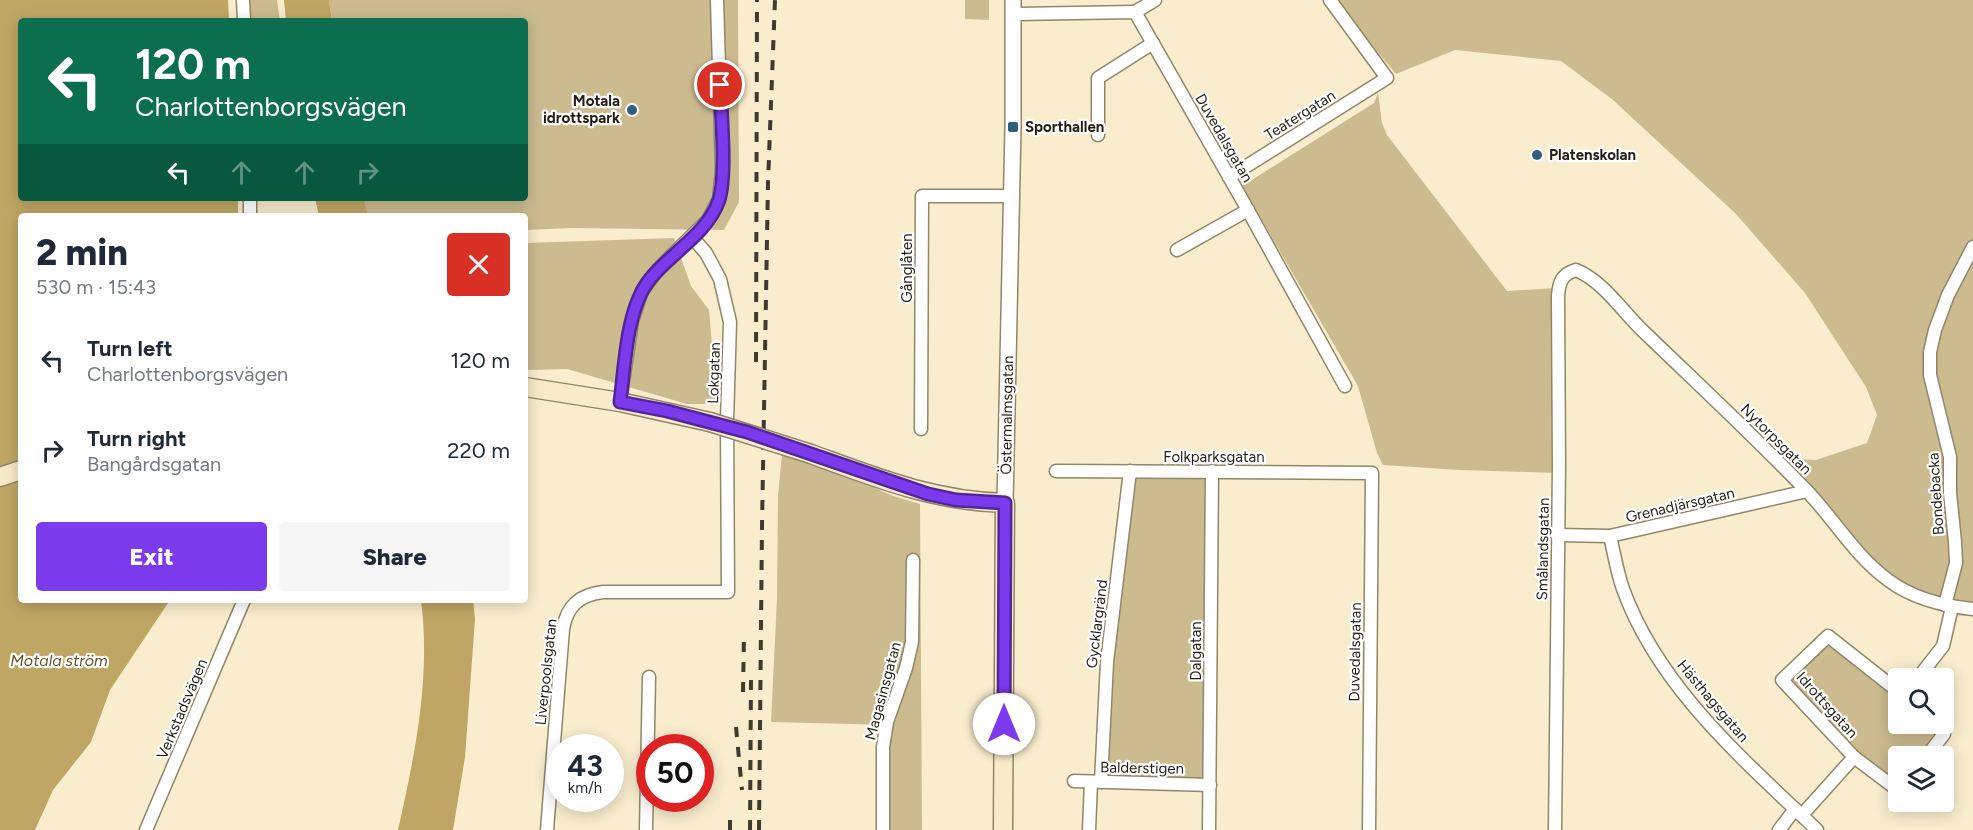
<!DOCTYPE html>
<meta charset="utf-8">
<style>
body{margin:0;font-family:Figtree,sans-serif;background:#f6f6f7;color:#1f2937;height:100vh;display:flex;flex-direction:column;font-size:22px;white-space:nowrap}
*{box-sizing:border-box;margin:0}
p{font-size:20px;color:#747a83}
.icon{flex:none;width:33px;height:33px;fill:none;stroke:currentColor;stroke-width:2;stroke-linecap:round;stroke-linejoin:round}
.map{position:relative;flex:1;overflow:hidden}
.drawer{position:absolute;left:18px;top:213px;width:510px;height:390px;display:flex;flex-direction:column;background:#fff;border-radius:6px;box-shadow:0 3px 15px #0003}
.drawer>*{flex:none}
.banner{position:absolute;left:18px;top:18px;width:510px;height:183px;border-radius:6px;box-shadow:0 3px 15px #0003;background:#0b6e4f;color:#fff;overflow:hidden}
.buttons{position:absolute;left:1888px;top:668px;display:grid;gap:12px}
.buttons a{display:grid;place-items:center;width:66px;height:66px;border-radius:6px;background:#fff;box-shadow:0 3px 15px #0003;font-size:30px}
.speed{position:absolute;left:546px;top:734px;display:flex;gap:12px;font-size:30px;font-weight:700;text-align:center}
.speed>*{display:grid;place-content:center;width:78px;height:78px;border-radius:50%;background:#fff;box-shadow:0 3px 15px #0003;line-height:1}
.speed small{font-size:15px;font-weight:400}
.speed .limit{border:9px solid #d22;background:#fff;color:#111}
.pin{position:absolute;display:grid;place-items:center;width:51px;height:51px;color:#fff;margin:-26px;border:3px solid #fff;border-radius:50%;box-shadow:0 2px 6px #0007}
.me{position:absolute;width:66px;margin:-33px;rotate:0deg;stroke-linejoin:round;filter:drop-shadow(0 0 4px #0008)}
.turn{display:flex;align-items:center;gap:21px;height:126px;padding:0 18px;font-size:27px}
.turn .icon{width:78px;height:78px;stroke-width:2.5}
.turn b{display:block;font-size:42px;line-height:51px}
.lanes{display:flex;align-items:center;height:57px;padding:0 18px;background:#0003;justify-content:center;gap:30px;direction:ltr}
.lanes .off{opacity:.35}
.round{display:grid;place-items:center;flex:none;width:63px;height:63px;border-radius:6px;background:#f6f6f7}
.head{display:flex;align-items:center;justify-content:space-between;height:102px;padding:0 18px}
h1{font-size:36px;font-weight:800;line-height:45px}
.action{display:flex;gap:12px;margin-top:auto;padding:12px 18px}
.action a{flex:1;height:69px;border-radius:6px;background:#7c3aed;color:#fff;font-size:24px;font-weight:800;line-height:69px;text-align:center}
.action a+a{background:#f6f6f7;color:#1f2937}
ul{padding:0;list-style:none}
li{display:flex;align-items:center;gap:18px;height:90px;padding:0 18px}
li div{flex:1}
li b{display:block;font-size:22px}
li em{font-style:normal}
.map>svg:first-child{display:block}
.green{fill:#ccbb8f}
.water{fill:#bfa665}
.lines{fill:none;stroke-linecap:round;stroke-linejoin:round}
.minor-casing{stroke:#918669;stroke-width:15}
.tertiary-casing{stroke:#918669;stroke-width:18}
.secondary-casing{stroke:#918669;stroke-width:21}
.minor{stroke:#fff;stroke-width:12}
.tertiary{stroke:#fff;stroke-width:15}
.secondary{stroke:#f8ebc8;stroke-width:18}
.rail{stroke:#413b2d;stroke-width:4;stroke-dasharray:10 10;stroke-linecap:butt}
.secondary-bridge-casing{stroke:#918669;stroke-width:21;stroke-linecap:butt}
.secondary-bridge{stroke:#f8ebc8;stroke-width:18}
.route-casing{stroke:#51269a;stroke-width:15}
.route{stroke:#7c3aed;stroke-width:10}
.poi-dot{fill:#305f7e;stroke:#fff;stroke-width:2}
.labels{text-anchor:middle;stroke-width:4.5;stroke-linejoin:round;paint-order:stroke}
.poi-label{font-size:15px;font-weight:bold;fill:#231e13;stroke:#fff;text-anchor:start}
.street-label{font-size:15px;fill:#231e13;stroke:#fff}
.water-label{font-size:16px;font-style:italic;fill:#655321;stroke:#fff}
</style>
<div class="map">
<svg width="1973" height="830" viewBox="0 0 1973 830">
<rect width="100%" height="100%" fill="#faedce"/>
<!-- green -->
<g class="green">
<path d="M 248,0 L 277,0 L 280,21 L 250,21 Z"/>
<path d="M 329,0 L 738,0 L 739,202 L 724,230 L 572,228 L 525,230 L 525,216 L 368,216 L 364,198 L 525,198 L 525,21 L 332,21 Z"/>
<path d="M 965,0 L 989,0 L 989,20 L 965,19 Z"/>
<path d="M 1334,0 L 1973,0 L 1973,616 L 1953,615 L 1921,604 L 1883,581 L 1775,458 L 1816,460 L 1867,443 L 1877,415 L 1866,387 L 1805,293 L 1736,214 L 1613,100 L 1561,61 L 1455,50 L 1396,74 Z"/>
<path d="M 1378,93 L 1382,123 L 1387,135 L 1507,291 L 1556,288 L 1560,473 L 1460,470 L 1383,465 L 1377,453 L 1358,386 L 1242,186 L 1374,103 Z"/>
<path d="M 674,238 L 691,286 L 709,310 L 717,404 L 687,404 L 567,369 L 525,370 L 525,243 Z"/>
<path d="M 782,455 L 840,472 L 893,496 L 920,504 L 922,830 L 883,830 L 892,725 L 771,722 L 777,599 L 778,495 Z"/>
<path d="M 1217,472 L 1212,790 L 1101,787 L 1127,477 Z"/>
<path d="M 1830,645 L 1899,693 L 1899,723 L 1931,723 L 1943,736 L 1931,756 L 1899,756 L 1899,789 L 1858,761 L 1782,681 Z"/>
</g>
<!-- water -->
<g class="water">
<path d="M 0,0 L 228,0 L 229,21 L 21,21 L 21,198 L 238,198 L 238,216 L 21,216 L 21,600 L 170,600 L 110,690 L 91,742 L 53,790 L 35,830 L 0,830 Z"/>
<path d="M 284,0 L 329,0 L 332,21 L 286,21 Z"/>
<path d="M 315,198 L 364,198 L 368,216 L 319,216 Z"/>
<path d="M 421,600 L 473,600 L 475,619 L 465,757 L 453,830 L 398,830 C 415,754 431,678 421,600 Z"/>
</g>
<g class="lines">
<!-- minor casing -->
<g class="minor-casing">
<g id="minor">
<path d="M 243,0 L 244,21"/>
<path d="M 1135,12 L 1155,0"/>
<path d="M 1013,14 L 1135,12 L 1244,203 L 1345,386"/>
<path d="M 1098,135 L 1098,78 L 1153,43"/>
<path d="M 1229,177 L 1387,78 L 1330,0"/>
<path d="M 250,216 L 250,198"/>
<path d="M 1177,250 L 1248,210"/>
<path d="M 620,402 L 632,321 L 642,291 L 659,268 L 708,220 L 719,199 L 722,170 L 717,0"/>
<path d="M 921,429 L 922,196 L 1012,196"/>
<path d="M 1056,471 L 1372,473 L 1369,830"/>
<path d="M 1557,535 L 1610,536 L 1807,491"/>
<path d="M 1610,536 C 1614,553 1617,572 1623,589 C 1659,688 1743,759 1817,830"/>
<path d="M 1945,605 L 1956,563 L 1955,542 L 1950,493 L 1950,457 L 1930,375 L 1930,352 L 1935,330 L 1948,295 L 1973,247"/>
<path d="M 1918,678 L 1943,646 L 1952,607"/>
<path d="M 1899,692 L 1828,636 L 1782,680 L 1854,757 L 1899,791"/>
<path d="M 1927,756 L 1944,734 L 1933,723"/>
<path d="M 1074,781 L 1210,785"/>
<path d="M 1101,782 L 1107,662 L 1130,471"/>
<path d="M 1802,815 L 1854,757"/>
<path d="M 146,830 L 244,600"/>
<path d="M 547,830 L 563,629 C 567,606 579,595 603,592 L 728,592 L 727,421 L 730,322 L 720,279 L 706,253 L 692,237"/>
<path d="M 646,830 L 649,677"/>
<path d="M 883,830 L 883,747 L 887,722 L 906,668 L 912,642 L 913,560"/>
<path d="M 1089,830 L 1091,782"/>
<path d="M 1209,830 L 1212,471"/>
<path d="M 1555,830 L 1559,465 L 1558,296 C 1559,282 1562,274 1576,270 C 1603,281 1622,311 1643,331 C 1697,383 1753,435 1806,490 C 1834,519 1855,556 1888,580 C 1912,598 1943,606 1973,609"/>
<path d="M 1779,830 L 1795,809"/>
</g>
</g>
<!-- tertiary casing -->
<g class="tertiary-casing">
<path id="tertiary" d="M 1005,503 L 1013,127 L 1013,0"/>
</g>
<!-- secondary casing -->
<g class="secondary-casing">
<g id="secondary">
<path d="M 525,387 L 620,402 L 710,422"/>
<path d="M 811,454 C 877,478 933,501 1005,503 L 1003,830"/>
<path d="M 0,477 L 21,470"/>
</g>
</g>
<!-- minor -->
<use href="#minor" class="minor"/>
<!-- tertiary -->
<use href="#tertiary" class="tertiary"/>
<!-- secondary -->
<use href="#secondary" class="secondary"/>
<!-- rail -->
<g class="rail">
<path d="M 756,362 L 757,0"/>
<path d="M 743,692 L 744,632"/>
<path d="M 736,727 L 742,790"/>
<path d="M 730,830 L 730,819"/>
<path d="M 750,830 L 751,680"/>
<path d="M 759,830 L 762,526 L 768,182 L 775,0"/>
</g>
<!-- secondary-bridge casing -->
<g class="secondary-bridge-casing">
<path id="secondary-bridge" d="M 710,422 L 811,454"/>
</g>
<!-- secondary-bridge -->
<use href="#secondary-bridge" class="secondary-bridge"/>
</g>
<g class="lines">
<!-- route casing -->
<g class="route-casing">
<path id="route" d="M 720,85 C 721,114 727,174 719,200 C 708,233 672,252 650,279 C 626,309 625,365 620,402 L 667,411 L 747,432 L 928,494 L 956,500 L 1005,503 L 1004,724"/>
</g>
<!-- route -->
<use href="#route" class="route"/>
</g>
<!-- markers -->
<g class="poi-dot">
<circle cx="632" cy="110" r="6"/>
<rect x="1007" y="121" width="12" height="12" rx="3"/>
<circle cx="1537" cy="155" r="6"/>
</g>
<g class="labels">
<!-- poi labels -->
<g class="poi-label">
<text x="620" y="106" text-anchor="end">Motala<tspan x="620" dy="17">idrottspark</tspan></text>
<text x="1025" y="132">Sporthallen</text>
<text x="1549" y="160">Platenskolan</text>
</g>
<!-- street labels -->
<g class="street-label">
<text transform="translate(1300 115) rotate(-32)" y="5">Teatergatan</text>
<text transform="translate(1224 138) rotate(60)" y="5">Duvedalsgatan</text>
<text transform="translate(907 268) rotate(-90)" y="5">Gånglåten</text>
<text transform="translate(714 373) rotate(-88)" y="5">Lokgatan</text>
<text transform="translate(1007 415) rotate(-89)" y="5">Östermalmsgatan</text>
<text transform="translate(1776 439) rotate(45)" y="5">Nytorpsgatan</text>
<text x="1214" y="462">Folkparksgatan</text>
<text transform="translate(1936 494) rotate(-94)" y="5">Bondebacka</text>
<text transform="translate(1680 505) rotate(-13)" y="5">Grenadjärsgatan</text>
<text transform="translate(1543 549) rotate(-89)" y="5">Smålandsgatan</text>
<text transform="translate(1097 624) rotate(-83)" y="5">Gycklargränd</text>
<text transform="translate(1196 651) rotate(-90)" y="5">Dalgatan</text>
<text transform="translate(1355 652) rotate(-89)" y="5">Duvedalsgatan</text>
<text transform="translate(546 672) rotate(-84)" y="5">Liverpoolsgatan</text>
<text transform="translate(883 691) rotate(-75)" y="5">Magasinsgatan</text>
<text transform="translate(1713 701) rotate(50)" y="5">Hästhagsgatan</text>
<text transform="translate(1827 705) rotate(48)" y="5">Idrottsgatan</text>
<text transform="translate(182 709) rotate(-67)" y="5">Verkstadsvägen</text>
<text transform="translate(1142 768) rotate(1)" y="5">Balderstigen</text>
</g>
<!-- water labels -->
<g class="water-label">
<text x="59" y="666">Motala ström</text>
</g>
</g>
</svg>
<div class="buttons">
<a><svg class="icon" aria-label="search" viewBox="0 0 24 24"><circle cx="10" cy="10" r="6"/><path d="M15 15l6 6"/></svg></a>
<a><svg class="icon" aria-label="layers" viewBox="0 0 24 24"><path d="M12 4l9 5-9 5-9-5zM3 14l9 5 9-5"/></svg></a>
</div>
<div class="speed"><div>43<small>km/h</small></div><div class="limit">50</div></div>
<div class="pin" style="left:720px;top:85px;background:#d93025"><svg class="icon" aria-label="arrive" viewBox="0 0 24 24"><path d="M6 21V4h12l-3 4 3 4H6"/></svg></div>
<svg class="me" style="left:1004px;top:724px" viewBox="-20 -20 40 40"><circle r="19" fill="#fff"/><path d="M0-13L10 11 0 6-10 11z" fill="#7c3aed"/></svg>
<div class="banner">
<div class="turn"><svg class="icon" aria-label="left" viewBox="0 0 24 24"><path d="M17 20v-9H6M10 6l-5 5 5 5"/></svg><div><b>120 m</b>Charlottenborgsvägen</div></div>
<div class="lanes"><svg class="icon" aria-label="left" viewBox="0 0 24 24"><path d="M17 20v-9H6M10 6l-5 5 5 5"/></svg><svg class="icon off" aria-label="ahead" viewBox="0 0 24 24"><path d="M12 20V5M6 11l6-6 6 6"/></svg><svg class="icon off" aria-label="ahead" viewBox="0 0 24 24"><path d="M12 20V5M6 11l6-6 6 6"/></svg><svg class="icon off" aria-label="right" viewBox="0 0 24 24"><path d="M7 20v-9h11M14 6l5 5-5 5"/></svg></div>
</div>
<section class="drawer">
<div class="head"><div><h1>2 min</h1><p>530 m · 15:43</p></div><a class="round" style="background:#d93025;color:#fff"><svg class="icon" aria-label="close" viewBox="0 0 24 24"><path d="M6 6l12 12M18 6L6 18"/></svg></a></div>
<ul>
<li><svg class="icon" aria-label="left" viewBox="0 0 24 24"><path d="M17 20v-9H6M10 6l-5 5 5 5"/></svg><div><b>Turn left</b><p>Charlottenborgsvägen</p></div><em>120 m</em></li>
<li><svg class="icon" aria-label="right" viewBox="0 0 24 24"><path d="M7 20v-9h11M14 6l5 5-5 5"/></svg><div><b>Turn right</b><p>Bangårdsgatan</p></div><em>220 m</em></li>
</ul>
<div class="action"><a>Exit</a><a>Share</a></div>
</section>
</div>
